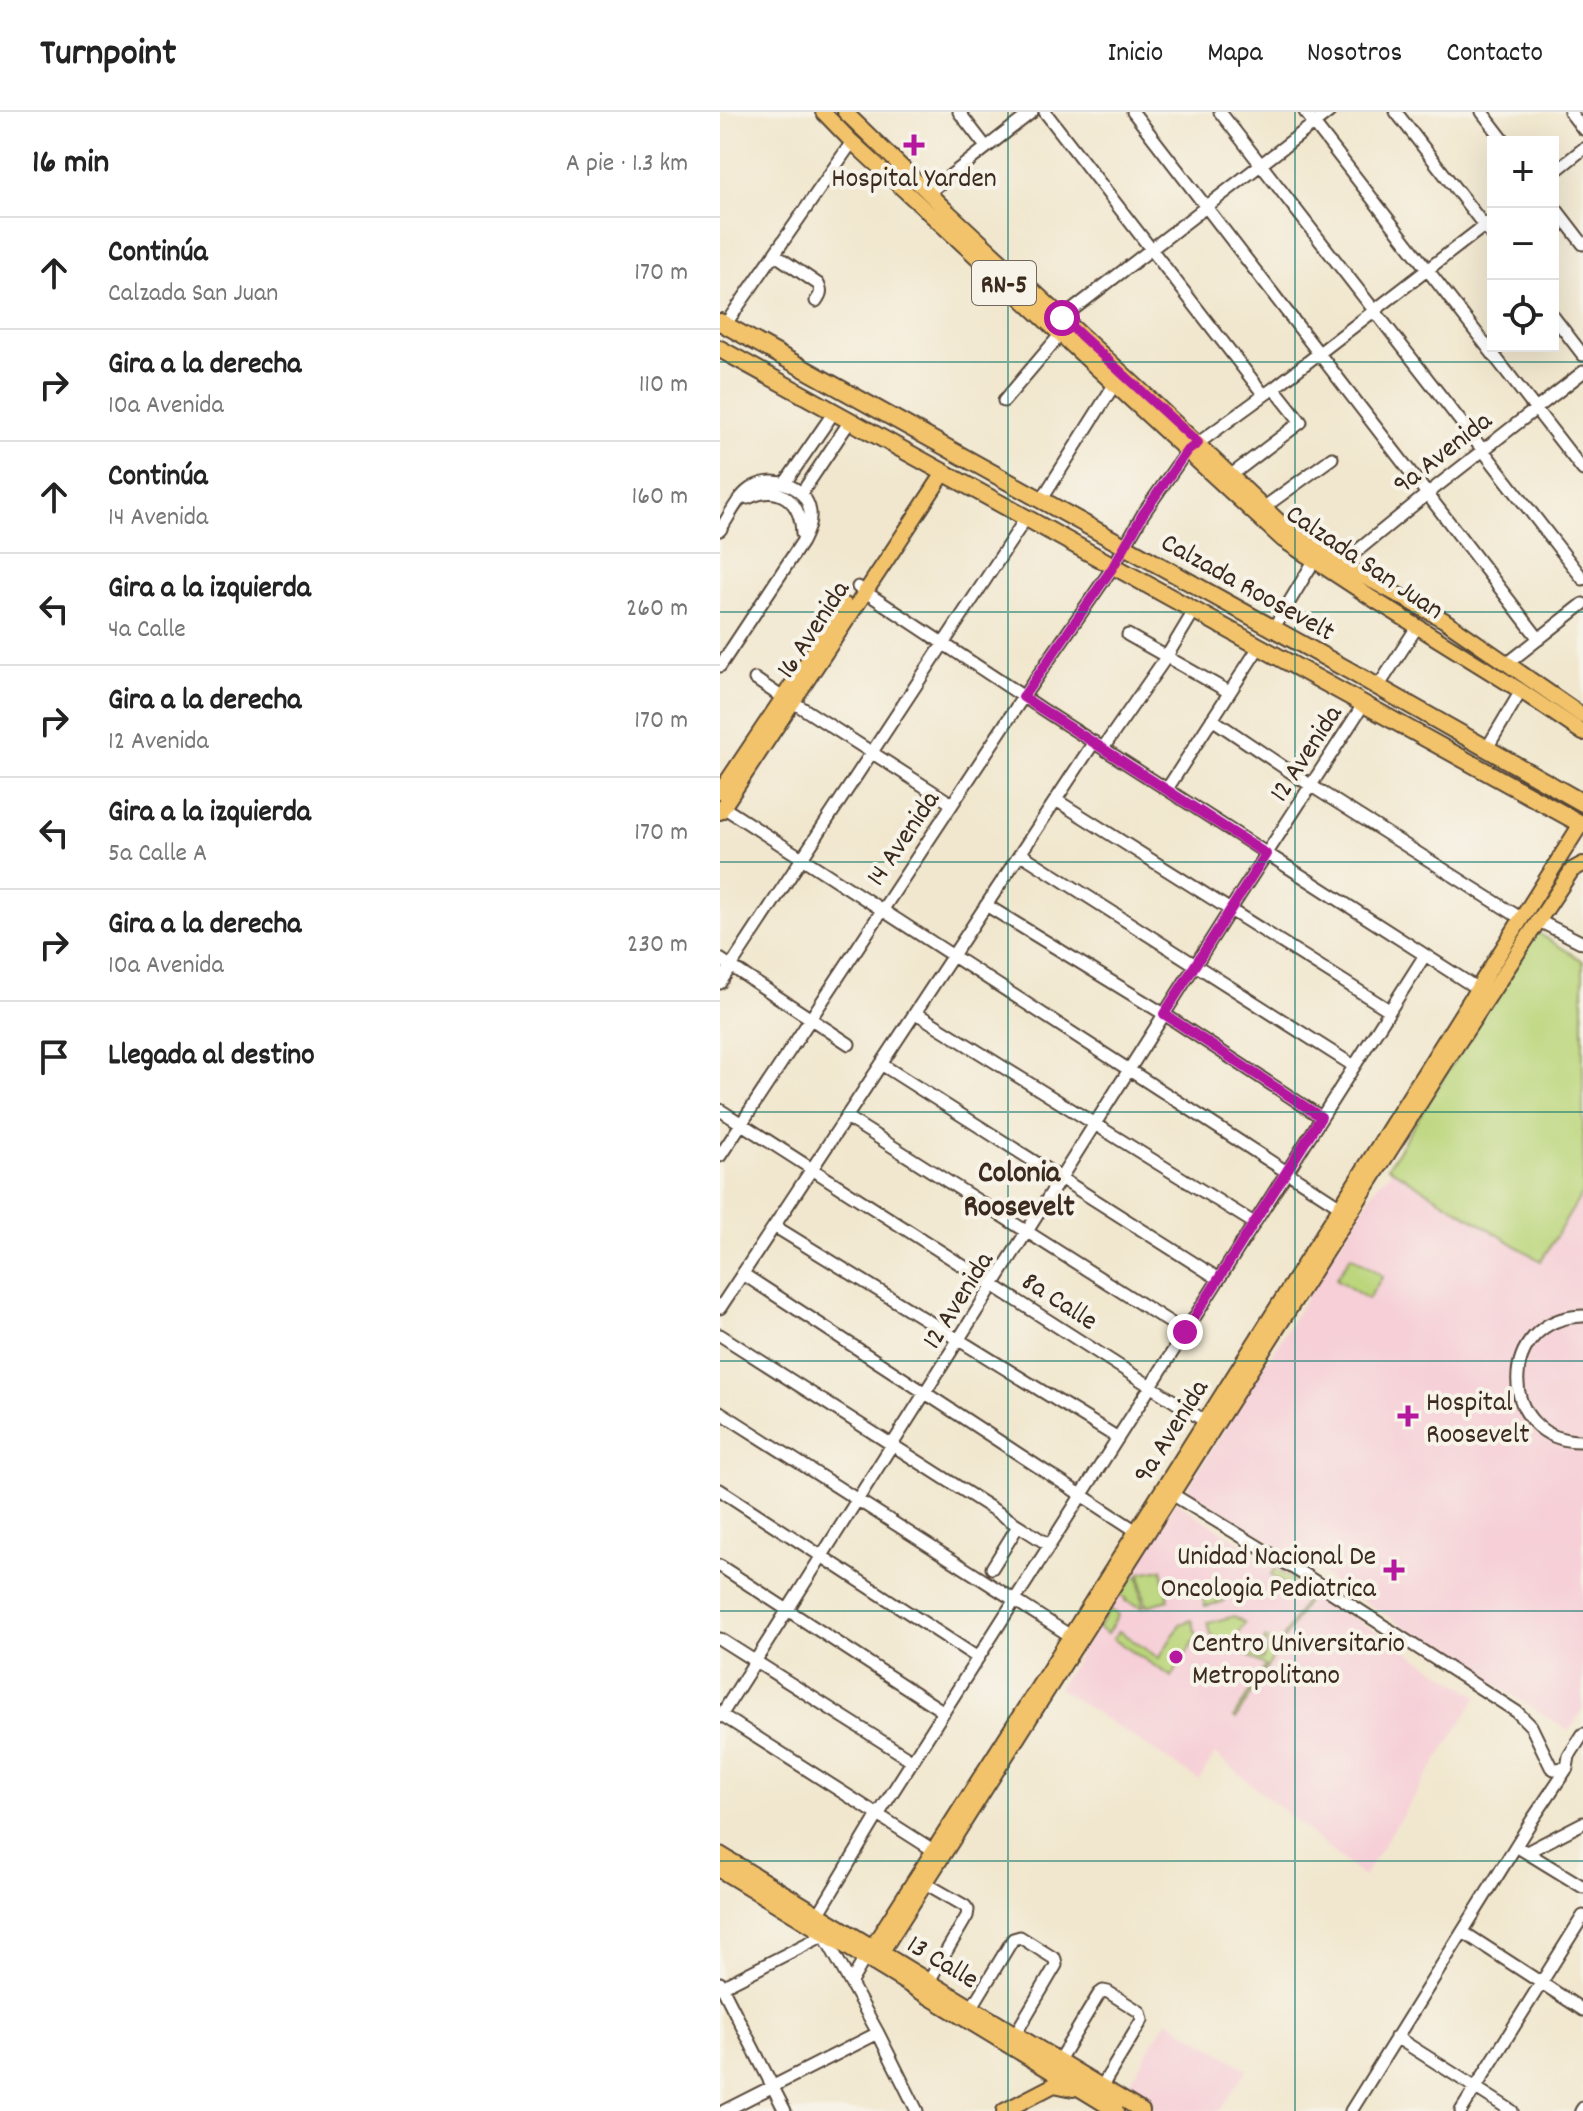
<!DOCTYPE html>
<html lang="es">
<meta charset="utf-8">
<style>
:root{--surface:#fff;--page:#f6f6f6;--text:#222;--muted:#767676;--line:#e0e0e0}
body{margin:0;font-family:Dekko,sans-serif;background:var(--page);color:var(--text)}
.controls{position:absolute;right:24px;top:24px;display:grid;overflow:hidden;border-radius:0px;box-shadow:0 8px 32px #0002}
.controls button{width:72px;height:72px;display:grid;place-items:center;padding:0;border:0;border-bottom:2px solid var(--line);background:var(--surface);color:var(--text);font:40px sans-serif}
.stop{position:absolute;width:24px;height:24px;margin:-18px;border:6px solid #b5179e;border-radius:50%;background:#fff}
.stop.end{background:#b5179e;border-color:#fff;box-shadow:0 2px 8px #0008}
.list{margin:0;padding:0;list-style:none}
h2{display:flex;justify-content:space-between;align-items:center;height:104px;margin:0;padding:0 32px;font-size:34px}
h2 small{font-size:26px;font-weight:400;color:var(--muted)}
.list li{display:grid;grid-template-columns:52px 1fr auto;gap:24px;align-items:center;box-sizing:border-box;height:112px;padding:0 32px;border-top:2px solid var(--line)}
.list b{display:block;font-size:30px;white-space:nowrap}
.list p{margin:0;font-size:26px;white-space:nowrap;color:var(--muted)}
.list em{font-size:26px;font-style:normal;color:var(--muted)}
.icon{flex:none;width:44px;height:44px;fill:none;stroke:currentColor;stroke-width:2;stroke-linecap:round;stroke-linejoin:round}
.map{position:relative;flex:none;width:863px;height:1999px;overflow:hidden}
header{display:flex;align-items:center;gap:48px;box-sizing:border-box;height:112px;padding:0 40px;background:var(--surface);border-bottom:2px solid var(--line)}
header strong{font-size:38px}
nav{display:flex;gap:44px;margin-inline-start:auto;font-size:28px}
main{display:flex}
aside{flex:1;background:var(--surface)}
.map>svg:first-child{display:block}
</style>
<header>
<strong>Turnpoint</strong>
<nav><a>Inicio</a><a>Mapa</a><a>Nosotros</a><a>Contacto</a></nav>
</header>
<main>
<aside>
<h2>16 min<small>A pie · 1.3 km</small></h2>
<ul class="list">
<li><svg class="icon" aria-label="ahead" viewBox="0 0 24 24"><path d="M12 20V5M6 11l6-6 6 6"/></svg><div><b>Continúa</b><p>Calzada San Juan</p></div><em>170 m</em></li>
<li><svg class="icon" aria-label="right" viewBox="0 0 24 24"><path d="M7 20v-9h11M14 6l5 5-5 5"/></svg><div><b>Gira a la derecha</b><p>10a Avenida</p></div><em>110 m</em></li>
<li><svg class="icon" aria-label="ahead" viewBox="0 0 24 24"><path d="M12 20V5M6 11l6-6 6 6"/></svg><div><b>Continúa</b><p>14 Avenida</p></div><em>160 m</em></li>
<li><svg class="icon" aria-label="left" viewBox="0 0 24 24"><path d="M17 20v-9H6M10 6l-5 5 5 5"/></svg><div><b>Gira a la izquierda</b><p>4a Calle</p></div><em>260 m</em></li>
<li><svg class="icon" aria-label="right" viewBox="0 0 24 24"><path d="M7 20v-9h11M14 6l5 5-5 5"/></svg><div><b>Gira a la derecha</b><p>12 Avenida</p></div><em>170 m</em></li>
<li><svg class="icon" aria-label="left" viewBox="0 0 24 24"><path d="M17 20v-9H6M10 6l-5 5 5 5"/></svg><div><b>Gira a la izquierda</b><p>5a Calle A</p></div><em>170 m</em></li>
<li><svg class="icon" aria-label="right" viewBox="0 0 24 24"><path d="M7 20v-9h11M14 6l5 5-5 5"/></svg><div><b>Gira a la derecha</b><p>10a Avenida</p></div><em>230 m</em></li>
<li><svg class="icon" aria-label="arrive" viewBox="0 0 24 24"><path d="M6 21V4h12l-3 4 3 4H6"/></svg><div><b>Llegada al destino</b></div></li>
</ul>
</aside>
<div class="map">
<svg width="863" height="1999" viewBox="0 0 863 1999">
<rect width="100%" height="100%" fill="#f7f3e8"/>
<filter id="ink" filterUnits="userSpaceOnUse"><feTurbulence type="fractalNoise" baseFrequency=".0125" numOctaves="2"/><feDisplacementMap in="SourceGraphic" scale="16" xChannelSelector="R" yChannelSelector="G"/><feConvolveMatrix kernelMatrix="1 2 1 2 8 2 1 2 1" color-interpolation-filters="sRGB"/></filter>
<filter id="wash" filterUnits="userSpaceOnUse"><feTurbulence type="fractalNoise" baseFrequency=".006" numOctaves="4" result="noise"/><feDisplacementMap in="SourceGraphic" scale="32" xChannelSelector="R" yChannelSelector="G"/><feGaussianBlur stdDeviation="1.8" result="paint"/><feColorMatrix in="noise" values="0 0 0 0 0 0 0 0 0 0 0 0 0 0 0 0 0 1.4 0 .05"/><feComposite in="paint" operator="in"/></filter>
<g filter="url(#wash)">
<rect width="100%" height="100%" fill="#f1e7ce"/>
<!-- built -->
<path fill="#f6cfd7" d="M668 1055 820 1148 863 1080V1597L849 1619 467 1377 656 1074 670 1061Z
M455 1389 596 1479 595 1481 758 1584 643 1765 495 1642 479 1668 338 1576Z
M447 1908 527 1957 499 1999H431L403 1981Z"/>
<!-- green -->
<path fill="#bbd67b" stroke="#7b804c" stroke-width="2" d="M815 819 863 849V1080L821 1149 668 1055Z
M631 1144 663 1164 648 1187 616 1167Z
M442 1457 449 1488 426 1494 420 1461Z
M555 1457 592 1481 516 1607 514 1605 545 1554 521 1540 523 1537 542 1548 549 1533 544 1530 545 1526 559 1533 587 1485 551 1463Z
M419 1464V1465L423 1496 405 1489 406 1486 399 1484 405 1472 408 1473 412 1466Z
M507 1478 508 1482 503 1490 485 1494 482 1484Z
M390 1497 398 1503 387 1522 378 1516Z
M514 1504 525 1511 510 1536 491 1523 488 1511Z
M472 1508 477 1524 452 1565 393 1527 399 1519 439 1546 460 1512Z"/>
</g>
<g filter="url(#ink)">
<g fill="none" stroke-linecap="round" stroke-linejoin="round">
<!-- minor casing -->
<g stroke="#564638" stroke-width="15">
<path id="minor" d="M239 0 266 35
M325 0 544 283
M413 0 819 527
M500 0 863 467
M585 0 863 358
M676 0 773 125
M762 0 785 30
M850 0 863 17
M833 61 863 37
M208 81 312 0
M833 93 863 132
M54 142 98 172C102 179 101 182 96 189
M833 204 863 243
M342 206 609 0
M5 213 132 30
M284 289 340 223
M510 364 581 310 554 276
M65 371 114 300
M81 382 130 309
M28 386C59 371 81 388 82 422
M322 387 394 273
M543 396 612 346
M0 418C9 405 17 386 30 377 51 362 86 372 90 400 91 411 87 420 82 430L0 554
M619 458 621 452 707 382 863 260
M138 475 328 601 761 879
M553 517 594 449
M408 523 509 580
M788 551 863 492
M35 567 63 586
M658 575 697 515
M73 590 232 692
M492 607 590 673 802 807
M383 636 447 544 474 499
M767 636 801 579
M447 677 539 535
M336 688 669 898
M3 695 627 1099
M301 742 634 954
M266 793 444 902 601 1005
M817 808 863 831
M0 847 129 932
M0 871 306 406
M196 901 534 1111
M161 952 499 1167
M0 998 491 1313
M126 1005 465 1220
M0 1044 303 585 393 455 423 402 466 340 554 276 773 107
M54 1114 398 1326
M23 1162 421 1422
M0 1196 374 630
M863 1204C775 1206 777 1331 863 1329
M0 1223 329 1433
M0 1300 357 1528
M0 1378 258 1546
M447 1379 588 1465 797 1600 811 1614 831 1655 834 1657 847 1656
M0 1454 224 1600
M272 1456 298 1414
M0 1527 193 1649
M0 1602 213 1738
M0 1605 510 798 643 593
M796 1734 863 1775
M807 1740 863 1711
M205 1771 245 1794 248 1798 247 1804 209 1869
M98 1803 158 1703 705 843
M743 1820 863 1898
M131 1870 145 1846
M0 1871 65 1999
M0 1876 104 1823 158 1921 197 1999
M252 1895 293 1827 300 1825 335 1847 336 1853 296 1921
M676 1925 792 1999
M339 1948 379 1882 383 1879 388 1880 420 1900 422 1908 382 1974
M4 1999 158 1921
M631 1999 812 1708 847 1656 849 1644 863 1622
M741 1999 863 1804
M861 1999 863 1996"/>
</g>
<!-- major casing -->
<g stroke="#564638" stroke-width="18">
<path id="major" d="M103 0 132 30 563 428 653 487 801 579 863 621
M125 0 225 97 424 281 569 419 621 452 724 508 863 604
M0 680 125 493
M0 700 224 361
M0 1742 422 1999
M0 1758 396 1999
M145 1846 329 1558 861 712
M154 1852 731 942 852 758 863 752
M284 1999 334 1973 353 1977"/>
</g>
<!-- highway casing -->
<g stroke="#564638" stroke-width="20">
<path id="highway" d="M0 210 630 559 863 691
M0 237 863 713"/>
</g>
<!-- minor -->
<use href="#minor" stroke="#fff" stroke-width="11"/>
<!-- major -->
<use href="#major" stroke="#f2c36a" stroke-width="14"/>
<!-- highway -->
<use href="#highway" stroke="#f2c36a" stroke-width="16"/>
</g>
</g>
<g fill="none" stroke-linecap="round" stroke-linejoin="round" filter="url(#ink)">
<!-- route -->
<path stroke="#b5179e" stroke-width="10" d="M342 206 478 331 466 340 423 402 393 455 303 585 546 742 444 902 601 1005 465 1220"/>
</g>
<!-- grid -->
<path fill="none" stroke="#0f766e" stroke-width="2" stroke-opacity="0.55" d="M288 0V1999M575 0V1999M0 250H863M0 500H863M0 750H863M0 1000H863M0 1249H863M0 1499H863M0 1749H863"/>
<!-- markers -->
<g fill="#b5179e" stroke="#f7f3e8" stroke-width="3">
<path d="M190 21h8v8h8v8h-8v8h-8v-8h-8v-8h8z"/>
<path d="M684 1292h8v8h8v8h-8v8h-8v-8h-8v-8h8z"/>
<path d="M670 1446h8v8h8v8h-8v8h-8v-8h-8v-8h8z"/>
<circle cx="456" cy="1545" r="8"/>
</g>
<g text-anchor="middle" stroke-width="8" stroke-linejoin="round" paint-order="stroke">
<!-- shield labels -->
<rect fill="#f7f3e8" stroke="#73665b" stroke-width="2" x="252" y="149" width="64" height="44" rx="6"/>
<g font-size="26" font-weight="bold" fill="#3b2a1e">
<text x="284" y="180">RN-5</text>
</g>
<!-- poi labels -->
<g font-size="28" fill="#3b2a1e" stroke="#f7f3e8" text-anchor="start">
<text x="194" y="74" text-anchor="middle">Hospital Yarden</text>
<text x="706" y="1298">Hospital<tspan x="706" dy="32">Roosevelt</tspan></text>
<text x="656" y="1452" text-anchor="end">Unidad Nacional De<tspan x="656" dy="32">Oncologia Pediatrica</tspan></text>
<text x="472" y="1539">Centro Universitario<tspan x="472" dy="32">Metropolitano</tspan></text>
</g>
<!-- street labels -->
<g font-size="28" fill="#3b2a1e" stroke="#f7f3e8">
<text transform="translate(721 339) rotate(-38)" y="10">9a Avenida</text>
<text transform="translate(646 448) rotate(34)" y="10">Calzada San Juan</text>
<text transform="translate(529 473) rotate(29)" y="10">Calzada Roosevelt</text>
<text transform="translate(91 516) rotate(-57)" y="10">16 Avenida</text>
<text transform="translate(584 640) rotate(-57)" y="10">12 Avenida</text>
<text transform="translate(181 725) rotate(-56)" y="10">14 Avenida</text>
<text transform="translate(236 1187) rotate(-58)" y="10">12 Avenida</text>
<text transform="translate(341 1187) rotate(33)" y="10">8a Calle</text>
<text transform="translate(449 1318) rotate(-58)" y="10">9a Avenida</text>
<text transform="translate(224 1848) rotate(31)" y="10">13 Calle</text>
</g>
<!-- neighbourhood labels -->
<g font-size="30" font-weight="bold" fill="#3b2a1e" stroke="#f7f3e8">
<text x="299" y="1069">Colonia<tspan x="299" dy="34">Roosevelt</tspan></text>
</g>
</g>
</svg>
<div class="controls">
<button>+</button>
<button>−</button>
<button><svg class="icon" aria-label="locate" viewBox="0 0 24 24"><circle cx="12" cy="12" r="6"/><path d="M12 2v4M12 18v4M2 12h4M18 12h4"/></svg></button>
</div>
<div class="stop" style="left:342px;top:206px"></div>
<div class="stop end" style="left:465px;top:1220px"></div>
</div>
</main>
